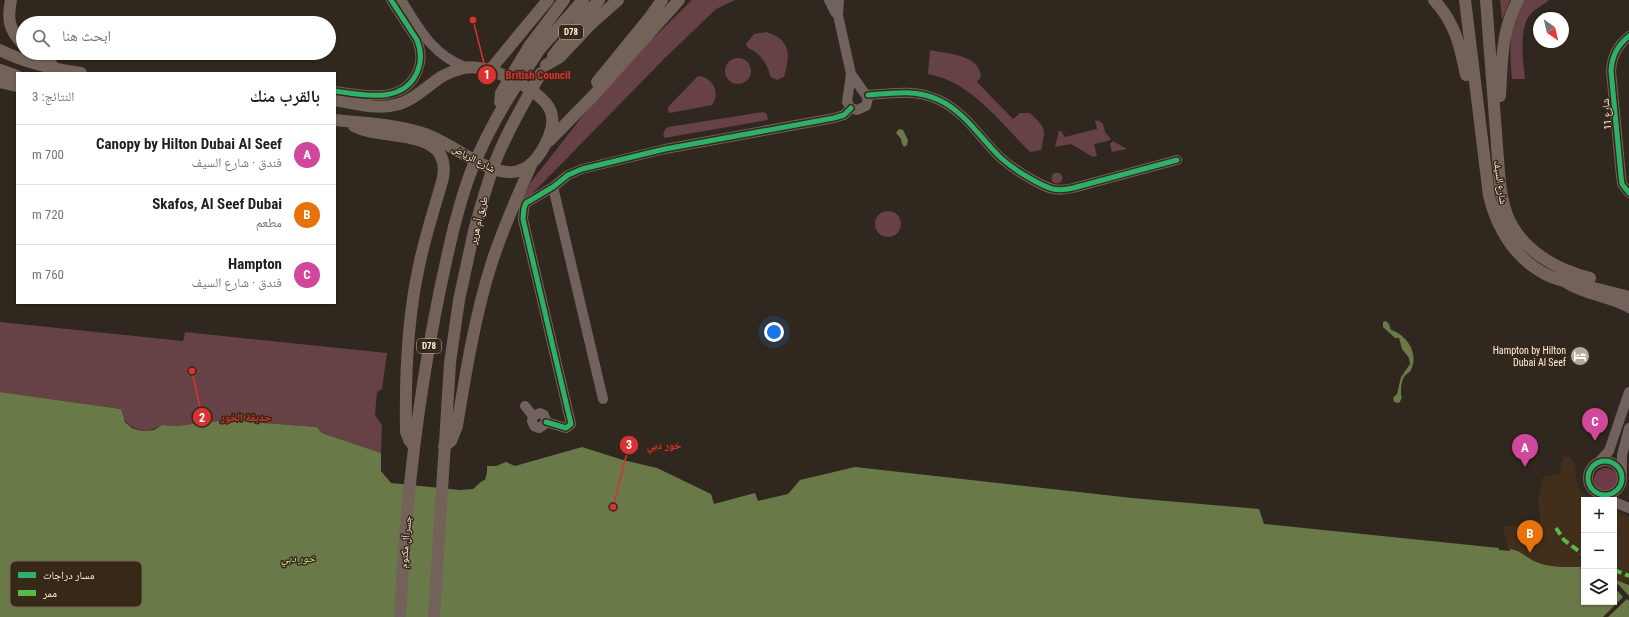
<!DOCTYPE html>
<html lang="ar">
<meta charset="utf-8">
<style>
:root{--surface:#fff;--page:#f2f2f2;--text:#202124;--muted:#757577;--line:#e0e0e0;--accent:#b45309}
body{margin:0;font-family:"Roboto Condensed","Noto Naskh Arabic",sans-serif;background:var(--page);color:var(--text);direction:rtl}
.controls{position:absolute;right:12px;bottom:12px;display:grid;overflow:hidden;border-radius:0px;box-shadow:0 1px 3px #0004}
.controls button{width:36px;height:36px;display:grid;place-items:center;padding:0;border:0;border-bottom:1px solid var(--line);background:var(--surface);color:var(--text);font:20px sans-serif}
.compass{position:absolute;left:1533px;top:12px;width:36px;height:36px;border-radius:50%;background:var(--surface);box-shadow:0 1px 3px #0004;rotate:146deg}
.you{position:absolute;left:774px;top:332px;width:14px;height:14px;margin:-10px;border:3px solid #fff;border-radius:50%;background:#1a73e8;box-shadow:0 0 0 6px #1a73e833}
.badge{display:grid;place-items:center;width:26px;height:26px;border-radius:50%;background:var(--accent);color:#fff;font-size:13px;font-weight:700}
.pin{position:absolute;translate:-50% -33px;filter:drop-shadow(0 1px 2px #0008)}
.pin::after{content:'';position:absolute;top:21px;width:14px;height:12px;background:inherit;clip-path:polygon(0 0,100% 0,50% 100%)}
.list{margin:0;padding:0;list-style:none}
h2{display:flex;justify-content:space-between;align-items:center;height:52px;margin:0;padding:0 16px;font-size:17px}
h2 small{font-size:13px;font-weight:400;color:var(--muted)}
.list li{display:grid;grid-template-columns:26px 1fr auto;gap:12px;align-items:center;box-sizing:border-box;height:60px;padding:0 16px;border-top:1px solid var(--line)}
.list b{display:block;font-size:15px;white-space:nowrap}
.list p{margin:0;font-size:13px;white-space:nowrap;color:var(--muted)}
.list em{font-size:13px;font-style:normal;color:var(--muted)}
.icon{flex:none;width:22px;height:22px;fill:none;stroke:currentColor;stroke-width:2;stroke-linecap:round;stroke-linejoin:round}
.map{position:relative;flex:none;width:1629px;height:617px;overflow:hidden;direction:ltr}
.search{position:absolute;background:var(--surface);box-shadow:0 1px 3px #0004;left:16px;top:16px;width:320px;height:44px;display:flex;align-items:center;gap:10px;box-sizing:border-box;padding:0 14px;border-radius:22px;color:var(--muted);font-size:15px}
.panel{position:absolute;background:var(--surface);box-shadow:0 1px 3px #0004;left:16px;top:72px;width:320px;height:232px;border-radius:0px;direction:rtl}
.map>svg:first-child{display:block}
</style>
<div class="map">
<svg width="1629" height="617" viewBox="0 0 1629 617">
<rect width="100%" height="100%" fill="#30271e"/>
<!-- built -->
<path fill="#412f1b" d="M1564 457H1570L1575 464 1577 483 1580 492 1596 500H1584V571L1518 594 1503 526H1524L1541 524 1538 500 1543 477 1561 473 1560 464Z
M1614 509 1629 517V583L1614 579Z"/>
<!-- green -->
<path fill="#664146" d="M692 0H735L716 9 666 57 523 203 521 201 531 182 588 109 638 53Z
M1500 0H1510L1502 20Z
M1524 0H1549C1543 5 1533 10 1529 16 1519 31 1523 62 1525 79H1512C1510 59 1509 39 1514 20 1516 13 1521 6 1524 0Z
M767 32C792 41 790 55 784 77L777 80 771 77C766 63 762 54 748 48L746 44 754 34Z
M930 50C947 54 980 54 981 77L977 82 1013 119 1020 113H1030C1046 129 1046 127 1041 150L1030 152C1001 123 970 81 928 74Z
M725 71a13 13 0 1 1 26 0a13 13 0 1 1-26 0Z
M698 76C713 77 721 93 712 105L670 113 668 111V107Z
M763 112 767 114 768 120 664 138C663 133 663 131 668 127Z
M1095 120 1099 121 1103 124 1105 132 1111 139 1108 141 1094 144 1097 156 1093 157 1071 144 1055 147 1059 131H1061L1065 137 1097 129Z
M1113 141 1127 149 1112 152 1110 144Z
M1051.5 178a5.5 5.5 0 1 1 11 0a5.5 5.5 0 1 1-11 0Z
M875 224a13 13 0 1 1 26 0a13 13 0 1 1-26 0Z
M0 322 183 341 185 332 387 353 382 389 377 392 375 415 382 425 381 453 322 433 317 427 226 420 176 426 162 425 154 429 141 431 129 425 123 418 121 409 0 392Z"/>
<!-- forest -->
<path fill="#6d3b43" d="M1594 480a12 12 0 1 1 24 0a12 12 0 1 1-24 0Z"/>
<!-- water -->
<path fill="#697948" d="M899 129 903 130 908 140 907 145 904 147 902 144 901 139 896 133Z
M1386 321 1389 324 1391 330C1407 335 1419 353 1411 370 1409 373 1406 374 1404 377 1401 382 1400 393 1402 398L1399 403 1394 402 1393 398 1397 394 1401 377 1410 364 1409 358 1402 349 1399 338H1395L1383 327V322Z
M0 392 121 409 125 422 132 428 141 431 154 430 162 425 176 426 226 420 317 427 322 433 381 453V471L391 483 460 490 473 489 482 481 485 480 487 473V466H496L506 462 515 466 582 447 623 460 657 468 711 494 714 504 755 493 758 501 788 494 800 480 855 467 1132 498 1259 509 1264 524 1499 548V550L1510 551V549C1520 550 1527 558 1536 562 1550 568 1568 567 1583 567H1584V602H1614V579L1629 585V617H0Z"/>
<!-- pier -->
<path fill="#30271e" d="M1618 584 1629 596V601L1627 599 1608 617H1603L1623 597 1615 588Z"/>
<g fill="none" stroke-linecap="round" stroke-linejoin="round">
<!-- minor -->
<path stroke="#71625d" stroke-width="10" d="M401 0C419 28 432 55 465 67
M829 0 835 12 838 15
M839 0 838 15 851 74
M1629 36C1617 46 1612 56 1611 71L1621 176 1622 184 1629 193
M851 74 868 98 866 106 857 110 851 108 847 102Z
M335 91C363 95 405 105 418 70 422 60 421 50 417 40L391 0
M868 95C892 93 916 89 939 100 965 112 981 139 1001 158 1011 167 1022 174 1033 180 1049 189 1056 192 1073 188L1177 160
M553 187 603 399
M1567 284C1587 296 1609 297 1629 308
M525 406 533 416 532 421 534 426 539 428 545 424 546 420 544 415 540 413 533 416
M546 422 566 428 571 424 523 219 524 208 526 203 553 187 568 175 582 169 665 149 834 118 844 115 851 108
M1588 478a17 17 0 1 1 34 0a17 17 0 1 1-34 0Z
M1598 463 1609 451 1629 392
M1622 473V455L1629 428
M1614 502 1629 508"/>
<!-- major -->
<path stroke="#72625a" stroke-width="12" d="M11 0C7 18 9 31 23 44
M1434 0C1455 23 1460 45 1466 75
M1465 0 1489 196C1497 230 1517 261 1549 276 1560 281 1571 282 1582 285 1598 289 1613 293 1629 297
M1486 0 1499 172C1500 187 1502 201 1507 215 1521 250 1555 269 1590 278
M530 45 564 0
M0 50C25 63 54 69 81 73
M539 50 583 0
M34 53 51 63
M553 56 582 19 599 0
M546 65 560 57 591 24 618 0
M0 70 17 76
M490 70 548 0
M0 82 17 86
M597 82 650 17 662 0
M1500 96C1502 63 1501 30 1518 0
M335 100C354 103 376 110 395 105 413 101 426 87 441 77 448 73 456 70 464 68 487 63 529 85 545 102 554 112 554 124 549 136 519 210 470 150 425 134 397 124 364 123 335 120
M354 126C383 142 452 126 443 178 435 207 425 236 419 266 407 320 405 376 406 432L409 440 413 445
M549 141 593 96 679 0
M444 446 451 441 457 426C466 371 475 315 492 262 503 228 517 197 531 165
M400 617C406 485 423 355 454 227
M434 617 450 363 459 300 474 231"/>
<!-- major-bridge -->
<path stroke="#72625a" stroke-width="12" d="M503 106 500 102 501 93 530 45
M454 227C461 201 468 175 480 151 496 115 518 83 539 50
M474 231C481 205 488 179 498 155 510 126 526 99 541 73"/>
<!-- quiet -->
<path stroke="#58b947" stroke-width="4" stroke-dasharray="8 4" stroke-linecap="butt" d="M1556 528 1564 540 1584 555
M1614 570 1629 576"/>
<!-- cycleway casing -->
<g stroke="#372817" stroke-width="8">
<path id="cycleway" d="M1629 36C1617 46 1612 56 1611 71L1621 176 1622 184 1629 193
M335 91C363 95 405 105 418 70 422 60 421 50 417 40L391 0
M868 95C892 93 916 89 939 100 965 112 981 139 1001 158 1011 167 1022 174 1033 180 1049 189 1056 192 1073 188L1177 160
M546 422 566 428 571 424 523 219 524 208 526 203 553 187 568 175 582 169 665 149 834 118 844 115 851 108
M1588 478a17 17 0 1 1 34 0a17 17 0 1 1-34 0Z"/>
</g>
<!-- cycleway -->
<use href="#cycleway" stroke="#2db169" stroke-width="5"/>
</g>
<!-- icons -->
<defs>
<g id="hotel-disc" transform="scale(1)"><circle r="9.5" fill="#b5aaa1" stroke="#372817"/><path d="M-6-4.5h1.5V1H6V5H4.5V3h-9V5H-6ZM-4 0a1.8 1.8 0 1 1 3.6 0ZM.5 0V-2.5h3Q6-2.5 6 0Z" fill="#fff"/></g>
</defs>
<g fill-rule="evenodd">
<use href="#hotel-disc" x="1580" y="356"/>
</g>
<g text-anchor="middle" stroke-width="3" stroke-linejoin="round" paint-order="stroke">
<!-- shield labels -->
<g fill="#372817" stroke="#c1b5a9" stroke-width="1">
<rect x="559" y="25" width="24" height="14" rx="3"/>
<rect x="417" y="339" width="24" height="14" rx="3"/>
</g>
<g font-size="9" font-weight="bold" fill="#fcf1e7">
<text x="571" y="35">D78</text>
<text x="429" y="349">D78</text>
</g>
<!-- street labels -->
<g font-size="10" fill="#fcf1e7" stroke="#372817">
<text transform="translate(1606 114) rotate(-95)" y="4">شارع 11</text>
<text transform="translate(474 158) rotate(28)" y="4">شارع الرياض</text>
<text transform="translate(1501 182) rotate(82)" y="4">شارع السيف</text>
<text transform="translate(478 220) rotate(-76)" y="4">طريق أم هرير</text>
<text transform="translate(405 542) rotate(-85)" y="4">جسر آل مكتوم</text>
</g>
<!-- poi labels -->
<g font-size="10" fill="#fcf1e7" stroke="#372817" text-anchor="end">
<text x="1566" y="354">Hampton by Hilton<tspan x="1566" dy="12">Dubai Al Seef</tspan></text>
</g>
<!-- water labels -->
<g font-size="11" font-style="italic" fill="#c7e392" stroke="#372817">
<text x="298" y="562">خور دبي</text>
</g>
</g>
<!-- legend -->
<rect x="10" y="561" width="132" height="46" rx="6" fill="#372817" stroke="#726455" stroke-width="1"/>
<rect x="18" y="572" width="18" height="6" fill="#2db169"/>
<rect x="18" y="590" width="18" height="6" fill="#58b947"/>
<g font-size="11" fill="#fcf1e7">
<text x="43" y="579">مسار دراجات</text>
<text x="43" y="597">ممر</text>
</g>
<!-- callouts -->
<path fill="none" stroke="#d83232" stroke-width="1.5" d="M473 20L487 75M192 371L202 417M613 507L629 445"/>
<g fill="#d83232" stroke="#372817" stroke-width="1.5">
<circle cx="473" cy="20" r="4"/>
<circle cx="192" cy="371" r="4"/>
<circle cx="613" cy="507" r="4"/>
<circle cx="487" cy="75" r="10"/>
<circle cx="202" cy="417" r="10"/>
<circle cx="629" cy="445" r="10"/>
</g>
<g font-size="12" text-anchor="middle" font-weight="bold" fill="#fff">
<text x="487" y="79">1</text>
<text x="202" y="422">2</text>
<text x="629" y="449">3</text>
</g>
<g font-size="11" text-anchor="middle" font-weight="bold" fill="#d83232" stroke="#372817" stroke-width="3" stroke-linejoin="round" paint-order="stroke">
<text x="538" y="79">British Council</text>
<text x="246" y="421">حديقة الخور</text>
<text x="664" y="449">خور دبي</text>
</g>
</svg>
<div class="controls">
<button>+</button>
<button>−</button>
<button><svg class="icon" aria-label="layers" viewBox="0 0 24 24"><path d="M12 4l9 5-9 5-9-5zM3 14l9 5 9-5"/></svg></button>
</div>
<svg class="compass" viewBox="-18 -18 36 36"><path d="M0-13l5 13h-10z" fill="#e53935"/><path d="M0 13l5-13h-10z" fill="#757577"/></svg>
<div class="you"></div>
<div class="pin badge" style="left:1525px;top:467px;background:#d1479c">A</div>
<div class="pin badge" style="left:1530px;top:553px;background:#e8710a">B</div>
<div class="pin badge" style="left:1595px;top:441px;background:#d1479c">C</div>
<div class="search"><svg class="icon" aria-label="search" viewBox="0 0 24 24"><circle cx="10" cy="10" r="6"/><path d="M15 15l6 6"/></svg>ابحث هنا</div>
<section class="panel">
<h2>بالقرب منك<small>النتائج: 3</small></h2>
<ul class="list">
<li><span class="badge" style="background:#d1479c">A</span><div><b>Canopy by Hilton Dubai Al Seef</b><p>فندق · شارع السيف</p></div><em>700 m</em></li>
<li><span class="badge" style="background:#e8710a">B</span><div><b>Skafos, Al Seef Dubai</b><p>مطعم</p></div><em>720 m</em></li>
<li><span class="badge" style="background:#d1479c">C</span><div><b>Hampton</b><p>فندق · شارع السيف</p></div><em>760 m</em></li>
</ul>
</section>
</div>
